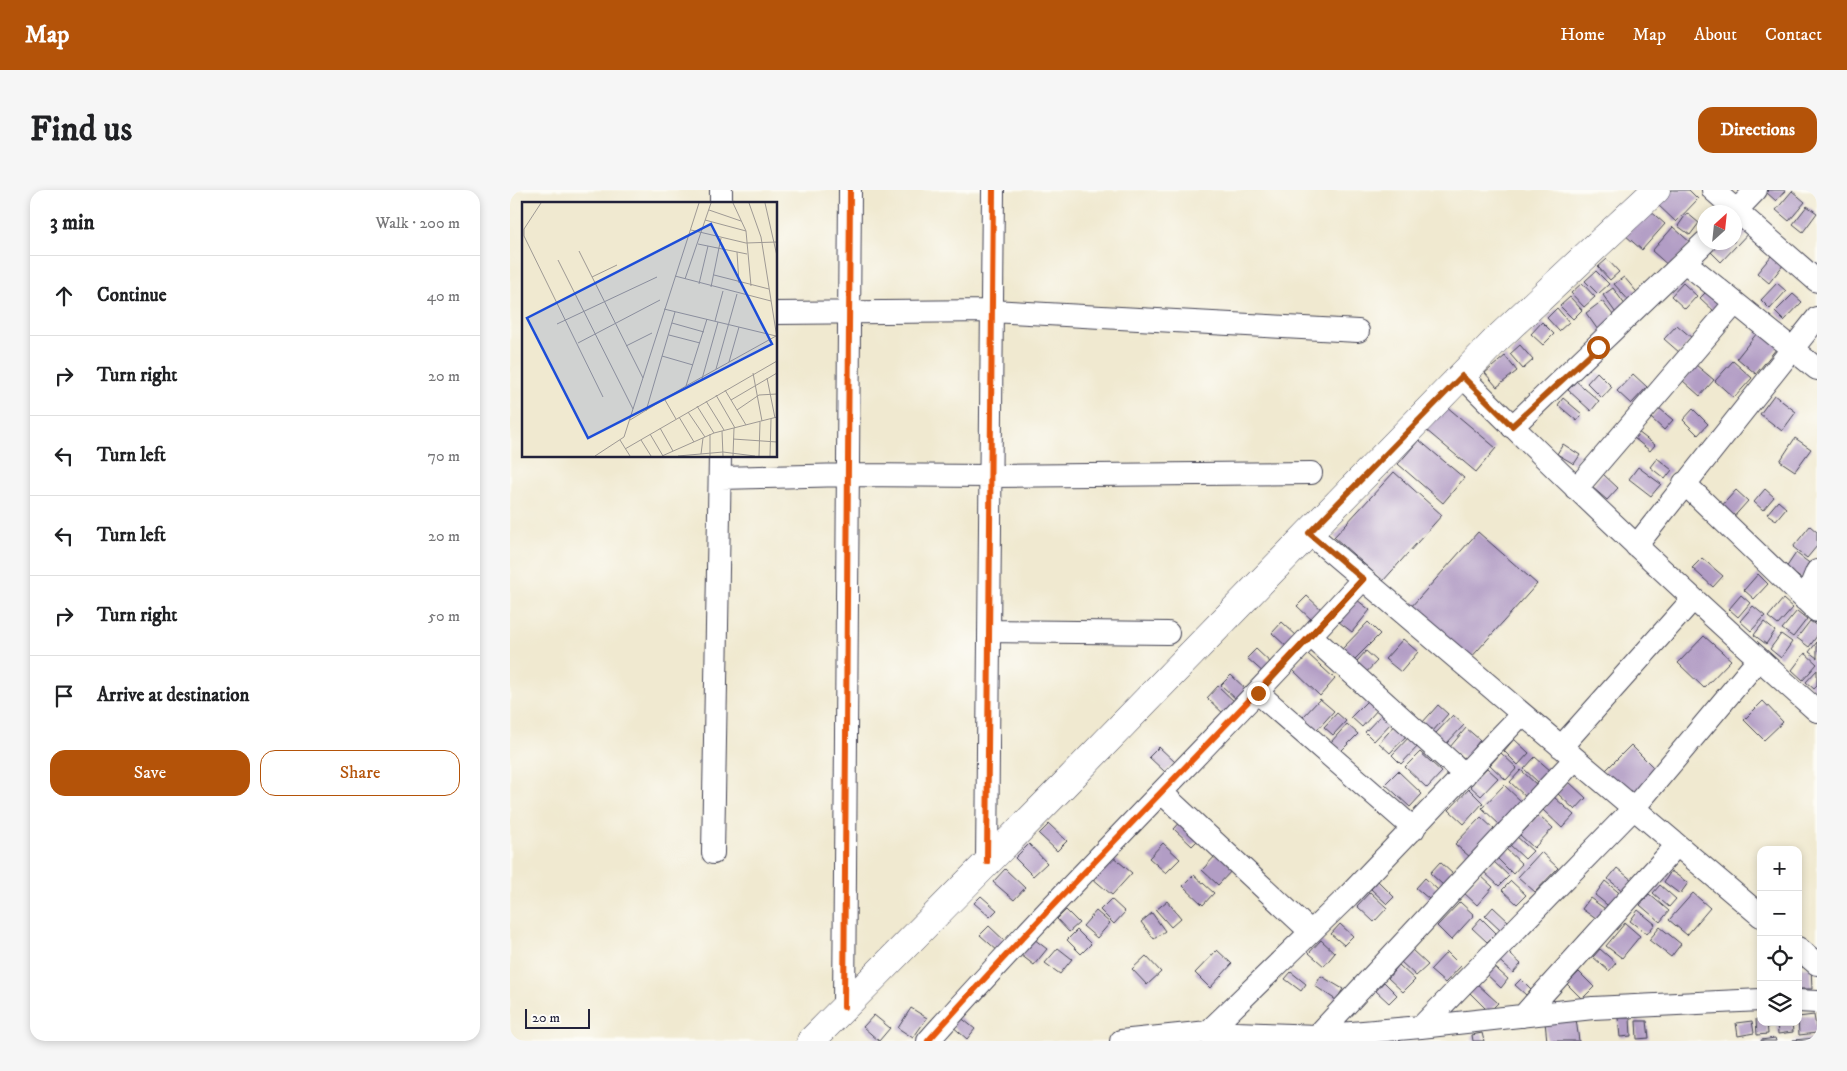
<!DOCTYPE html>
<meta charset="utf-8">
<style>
:root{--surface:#fff;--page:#f6f6f6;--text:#202124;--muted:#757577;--line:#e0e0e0;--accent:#b45309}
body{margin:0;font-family:"IM FELL DW Pica",serif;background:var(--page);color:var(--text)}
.controls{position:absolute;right:15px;bottom:15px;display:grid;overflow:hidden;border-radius:10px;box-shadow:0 2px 8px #0003}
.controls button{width:45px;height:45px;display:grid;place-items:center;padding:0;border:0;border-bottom:1px solid var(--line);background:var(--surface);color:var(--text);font:25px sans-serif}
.compass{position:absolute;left:1187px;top:15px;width:45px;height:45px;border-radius:50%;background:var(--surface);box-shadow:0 2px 8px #0003;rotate:27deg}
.scale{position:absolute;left:15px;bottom:12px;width:65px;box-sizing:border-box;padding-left:5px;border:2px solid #22223b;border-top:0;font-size:14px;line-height:18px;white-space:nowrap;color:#22223b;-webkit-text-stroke:4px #fdfcf7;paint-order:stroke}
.stop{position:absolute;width:15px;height:15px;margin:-11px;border:4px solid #b45309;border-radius:50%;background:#fff}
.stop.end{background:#b45309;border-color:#fff;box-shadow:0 1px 5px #0008}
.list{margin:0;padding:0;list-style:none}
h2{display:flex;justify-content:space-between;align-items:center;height:65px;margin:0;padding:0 20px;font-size:21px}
h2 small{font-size:16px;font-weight:400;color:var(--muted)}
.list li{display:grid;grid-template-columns:32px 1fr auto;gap:15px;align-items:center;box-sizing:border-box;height:80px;padding:0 20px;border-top:1px solid var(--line)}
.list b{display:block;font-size:19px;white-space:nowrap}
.list em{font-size:16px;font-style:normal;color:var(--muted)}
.actions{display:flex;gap:10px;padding:15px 20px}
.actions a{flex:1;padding:11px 0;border:1px solid var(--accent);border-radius:15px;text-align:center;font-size:18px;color:var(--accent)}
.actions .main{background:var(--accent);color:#fff}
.icon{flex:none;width:28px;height:28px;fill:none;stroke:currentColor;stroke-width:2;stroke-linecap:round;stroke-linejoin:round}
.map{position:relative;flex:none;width:1307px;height:851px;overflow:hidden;border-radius:15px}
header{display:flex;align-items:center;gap:30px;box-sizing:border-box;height:70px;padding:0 25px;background:var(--accent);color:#fff}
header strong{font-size:24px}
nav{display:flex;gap:28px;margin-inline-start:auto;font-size:18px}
.intro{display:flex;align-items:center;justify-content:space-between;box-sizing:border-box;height:120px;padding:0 30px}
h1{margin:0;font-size:35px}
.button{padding:12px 22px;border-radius:15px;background:var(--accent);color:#fff;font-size:18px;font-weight:700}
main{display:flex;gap:30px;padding:0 30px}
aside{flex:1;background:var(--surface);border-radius:15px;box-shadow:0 2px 8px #0003}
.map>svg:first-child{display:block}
</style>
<header>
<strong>Map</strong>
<nav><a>Home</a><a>Map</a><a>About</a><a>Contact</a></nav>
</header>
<div class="intro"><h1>Find us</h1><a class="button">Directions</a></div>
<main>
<aside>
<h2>3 min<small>Walk · 200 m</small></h2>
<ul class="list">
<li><svg class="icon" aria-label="ahead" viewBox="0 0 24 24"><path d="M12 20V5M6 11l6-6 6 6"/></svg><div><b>Continue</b></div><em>40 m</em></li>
<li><svg class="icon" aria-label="right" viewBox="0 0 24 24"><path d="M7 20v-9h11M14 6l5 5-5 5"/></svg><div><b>Turn right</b></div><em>20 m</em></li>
<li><svg class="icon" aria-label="left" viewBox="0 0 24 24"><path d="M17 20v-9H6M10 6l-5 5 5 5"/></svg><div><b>Turn left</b></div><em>70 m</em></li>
<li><svg class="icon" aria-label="left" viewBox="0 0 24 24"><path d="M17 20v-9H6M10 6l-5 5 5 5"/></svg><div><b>Turn left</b></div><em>20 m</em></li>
<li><svg class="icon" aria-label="right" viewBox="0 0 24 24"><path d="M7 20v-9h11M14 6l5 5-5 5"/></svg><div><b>Turn right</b></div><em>50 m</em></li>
<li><svg class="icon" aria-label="arrive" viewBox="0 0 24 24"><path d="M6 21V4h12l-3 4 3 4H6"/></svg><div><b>Arrive at destination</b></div></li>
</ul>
<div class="actions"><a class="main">Save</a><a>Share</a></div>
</aside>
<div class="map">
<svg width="1307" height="851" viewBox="0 0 1307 851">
<rect width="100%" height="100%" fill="#fdfcf7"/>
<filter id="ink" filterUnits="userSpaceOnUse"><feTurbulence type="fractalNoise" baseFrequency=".02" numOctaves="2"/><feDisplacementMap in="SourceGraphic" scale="10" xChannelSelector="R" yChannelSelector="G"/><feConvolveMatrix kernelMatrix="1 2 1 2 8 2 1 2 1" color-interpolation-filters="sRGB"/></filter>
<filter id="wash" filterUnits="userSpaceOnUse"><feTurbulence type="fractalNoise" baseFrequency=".0096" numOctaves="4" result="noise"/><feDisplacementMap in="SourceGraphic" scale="20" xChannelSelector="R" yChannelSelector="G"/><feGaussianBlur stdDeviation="1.12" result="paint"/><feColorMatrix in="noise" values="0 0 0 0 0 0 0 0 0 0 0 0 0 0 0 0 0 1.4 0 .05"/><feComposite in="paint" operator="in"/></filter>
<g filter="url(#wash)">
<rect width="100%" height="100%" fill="#f0e9d0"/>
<g id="blocks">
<!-- building -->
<path fill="#b29dc5" d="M1161 0H1179L1188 9 1166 32 1147 14Z
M1257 0H1276L1266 11 1256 2Z
M1282 1 1295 12 1279 31 1266 20Z
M1297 16 1307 23 1293 42 1283 34Z
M1138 19 1155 34 1132 60 1115 45Z
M1177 23 1189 33 1180 45 1168 36Z
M1231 29 1242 39 1211 72 1200 61 1208 52H1224V35Z
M1163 37 1181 53 1160 77 1142 61Z
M1262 65 1274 74 1259 93 1247 83Z
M1097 69 1109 82 1100 90 1088 77Z
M1086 81 1099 94 1088 104 1075 91Z
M1114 87 1131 107 1122 114 1104 94Z
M1072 93 1085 107 1074 117 1061 103Z
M1173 93 1187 106 1175 119 1161 106Z
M1267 93 1276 101 1260 119 1251 110Z
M1201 97 1216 111 1205 122 1190 108Z
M1103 98 1118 119 1108 126 1093 105Z
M1283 104 1292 112 1274 131 1265 122Z
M1060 107 1072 120 1063 129 1050 116Z
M1092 111 1107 130 1090 143 1076 123Z
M1047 118 1059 132 1049 141 1037 128Z
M1032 132 1044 144 1033 155 1021 144Z
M1167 135 1182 148 1170 163 1154 149Z
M1251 138 1271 153 1246 184 1227 168Z
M1010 155 1023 170 1013 179 1000 164Z
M995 166 1007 181 987 197 975 183Z
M1223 171 1242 188 1224 208 1205 191Z
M1186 175 1204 190 1190 206 1173 191Z
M1087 182 1102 197 1092 208 1077 193Z
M1123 184 1137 197 1121 214 1107 201Z
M1066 191 1089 211 1081 221 1058 200Z
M1264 205 1286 222 1272 241 1250 224Z
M1053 208 1072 224 1067 231 1048 215Z
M936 216 986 258 966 282 916 240Z
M1149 218 1163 230 1154 240 1141 228Z
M1183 219 1198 234 1188 245 1173 230Z
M1128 242 1145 255 1140 261 1124 248Z
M1285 248 1301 259 1285 281 1270 271Z
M909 250 954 288 933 313 888 274Z
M1053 254 1070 265 1064 274 1047 264Z
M1147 268 1162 280 1155 289 1140 277Z
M1128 277 1151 294 1141 306 1119 289Z
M884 282 932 325 873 391 824 347Z
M1093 284 1108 298 1097 310 1082 297Z
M1255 299 1264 307 1253 320 1244 312Z
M1226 300 1238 311 1220 331 1208 320Z
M1268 311 1276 318 1266 330 1257 324Z
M1300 336 1307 342V356L1297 368 1283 357Z
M968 342 1027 394 959 470 900 418Z
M1286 363 1302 375 1292 389 1276 378Z
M1192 368 1213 386 1203 397 1182 378Z
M1248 384 1258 394 1244 409 1234 400Z
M1231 405 1240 413 1228 427 1219 419Z
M797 406 813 421 803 431 787 416Z
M1273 409 1283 418 1268 435 1258 427Z
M847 410 860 420 842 442 829 432Z
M1243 416 1255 426 1241 441 1230 431Z
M1287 421 1297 429 1283 447 1272 439Z
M1300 431 1307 436V446L1299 457 1287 448Z
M772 432 789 448 779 459 762 443Z
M858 432 870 444 844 470 832 459Z
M1254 432 1265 441 1256 454 1244 445Z
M1271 444 1282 452 1271 468 1260 459Z
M1194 446 1221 470 1194 498 1168 473Z
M893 449 908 462 891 482 875 469Z
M1307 452V468L1299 462Z
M746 459 763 475 755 484 737 468Z
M856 461 867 471 850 489 840 479Z
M1295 463 1307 474 1293 490 1282 480Z
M798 464 825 489 810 506 783 480Z
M1307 480V496L1304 499 1296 492Z
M721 485 738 501 728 511 711 495Z
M708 496 727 514 716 526 697 508Z
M810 509 824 521 807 540 793 527Z
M858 510 868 519 852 537 841 527Z
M1253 511 1273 532 1254 550 1234 530Z
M928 515 938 524 922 542 912 533Z
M827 523 836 531 823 545 814 537Z
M873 523 882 532 864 551 855 542Z
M943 525 954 535 936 554 925 544Z
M887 533 898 544 880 563 869 553Z
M837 534 848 544 831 561 821 552Z
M956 538 970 550 955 569 940 557Z
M901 545 911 553 891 574 882 565Z
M1004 549 1019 563 1008 575 994 561Z
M1121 555 1148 582 1121 609 1094 582Z
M649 557 665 572 655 582 639 567Z
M910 562 932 582 917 598 895 577Z
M991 563 1007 578 996 590 980 575Z
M1025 567 1041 581 1029 593 1014 579Z
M977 578 988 588 971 606 960 596Z
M1011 580 1028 596 1017 608 1000 592Z
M888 581 912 604 900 617 875 594Z
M1058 591 1076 608 1065 620 1047 603Z
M994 595 1014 614 992 637 972 618Z
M959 599 973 613 954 634 939 620Z
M1044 607 1064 625 1052 638 1033 620Z
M1029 625 1043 638 1024 658 1010 645Z
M675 627 693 645 682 656 664 639Z
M971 627 985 640 960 667 945 654Z
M539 634 557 651 547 661 529 644Z
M1006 646 1023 661 1015 669 999 654Z
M653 653 670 669 656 683 639 668Z
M519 654 537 673 523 686 505 668Z
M995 658 1012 674 1003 684 986 667Z
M1031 662 1048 678 1025 702 1008 687Z
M708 663 724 678 708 695 692 680Z
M601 665 622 683 602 705 582 688Z
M983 671 999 686 989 696 973 681Z
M930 672 944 685 934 696 920 683Z
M1107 678 1123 691 1114 702 1098 689Z
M495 679 515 698 504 710 483 692Z
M1161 681 1178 693 1170 704 1154 692Z
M684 685 704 703 693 715 673 696Z
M970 685 983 697 967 715 953 702Z
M915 688 928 700 919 709 906 698Z
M868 691 884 707 877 714 861 699Z
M1001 691 1016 705 1007 714 992 700Z
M1095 691 1113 706 1102 719 1085 705Z
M1150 695 1166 709 1159 717 1143 703Z
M860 702 877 718 864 732 847 716Z
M1183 703 1200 718 1177 745 1159 730Z
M1139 704 1159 721 1150 732 1130 715Z
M471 706 487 720 480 727 464 713Z
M1080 708 1098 721 1090 732 1072 719Z
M601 709 615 722 604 734 590 720Z
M657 711 671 728 661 737 646 720Z
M950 712 964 725 941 750 927 736Z
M983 717 999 732 991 741 975 726Z
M556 720 569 733 559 742 547 729Z
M1128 720 1145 734 1137 744 1120 731Z
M586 721 600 733 587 748 573 736Z
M642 723 655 741 644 749 631 732Z
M971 728 986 743 977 752 962 738Z
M1115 733 1130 746 1112 768 1096 756Z
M830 734 843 746 834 755 821 744Z
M479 736 497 753 489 762 470 745Z
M1150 737 1171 754 1161 767 1139 750Z
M567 740 581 754 571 764 557 750Z
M524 749 537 759 524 775 511 765Z
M811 750 825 763 814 776 799 763Z
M992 757 1011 774 1003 783 984 766Z
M548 758 562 769 550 784 535 773Z
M901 759 918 775 906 786 890 771Z
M1090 759 1106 773 1099 781 1083 767Z
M707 760 722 774 700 798 685 783Z
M937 762 951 776 935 793 920 780Z
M636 766 651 782 637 795 622 779Z
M980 773 998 789 991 798 973 781Z
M889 775 905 790 893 802 878 788Z
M1288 777H1301L1302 799H1288Z
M781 782 796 794 791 801 775 789Z
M1069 782 1084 797 1072 809 1057 794Z
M811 786 833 799 826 810 805 796Z
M1011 789 1021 799 1016 805 1005 795Z
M874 792 887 805 879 813 866 801Z
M966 793 988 813 979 822 958 801Z
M401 818 417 828 403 848 388 838Z
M364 825 380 838 369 851 353 837Z
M1304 825 1307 843 1289 845 1288 827Z
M449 826 465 839 457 849 441 835Z
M1108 828H1120L1121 846 1110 847Z
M1251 828V832H1257L1258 844 1247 845 1246 829Z
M1066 829 1069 851H1037L1035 832Z
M1126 831H1137L1139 848 1127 849Z
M1242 831 1244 843 1228 846 1226 833Z
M1267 832H1282L1283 842 1268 844Z
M972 843 974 851H963L962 845Z
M1265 848 1266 851H1251V850Z
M1305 848V851H1283V850Z"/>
</g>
</g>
<g filter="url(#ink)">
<use href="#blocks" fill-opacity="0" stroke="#414051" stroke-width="1"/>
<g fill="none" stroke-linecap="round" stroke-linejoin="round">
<!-- minor casing -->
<g stroke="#414051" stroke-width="24">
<path id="minor" d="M1203 0 1307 91
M211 14V0
M1224 23 1246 0
M1175 72 1307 179
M266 123 482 121 848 141
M952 186C1066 301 1185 412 1307 521
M1002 237 1195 52
M211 288 338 285 481 286 801 283
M1174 293 1307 421
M1066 299 1225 113
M799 343 1251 726
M1126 356 1307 128
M1295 410 1307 381
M479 441 658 443
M801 446 955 585
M748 503 904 639
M1051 557 1183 409
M652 603 801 742
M203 663 210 266
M477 672 483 0
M1288 758 1307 774
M1288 811 1307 812
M334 817 340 0
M1013 826 1167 655
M911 837 1124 618 1249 469
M698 842 807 846 911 837 1083 818 1251 810
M807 846 1065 569
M418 851C559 693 710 545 853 389
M611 851 698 842 838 706 1012 524"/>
</g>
<!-- major casing -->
<g stroke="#414051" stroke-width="29">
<path id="major" d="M301 851 555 594 988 148 1146 0"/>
</g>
<!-- minor -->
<use href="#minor" stroke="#fff" stroke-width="22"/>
<!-- major -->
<use href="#major" stroke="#fff" stroke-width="28"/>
<!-- cycleway casing -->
<g stroke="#fdfcf7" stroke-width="9">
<path id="cycleway" d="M477 672 483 0
M334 817 340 0
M418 851C559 693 710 545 853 389"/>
</g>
<!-- cycleway -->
<use href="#cycleway" stroke="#e8590c" stroke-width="6"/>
</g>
</g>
<g fill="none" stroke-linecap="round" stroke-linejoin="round" filter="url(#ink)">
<!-- route -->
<path stroke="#b45309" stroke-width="6" d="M748 503 853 389 799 343 952 186 1002 236 1088 157"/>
</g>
<!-- overview -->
<g transform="translate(12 12)">
<rect width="255" height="255" fill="#f0e9d0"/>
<path fill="none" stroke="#9e9994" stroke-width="1" d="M19 1 2 27V34L81 195M211 1 224 29 229 84M227 1 239 35 255 136M243 1 255 54M187 8 219 19M183 18 224 29M169 28 224 41 255 40M176 42 225 52M57 49 121 176M215 50 217 81M36 58 111 207M192 73 247 87M153 74 249 99M70 75 95 63M163 77 189 1M177 82 186 44M189 85 199 36M142 107 254 134M193 119 201 89M150 121 182 130M35 122 135 75M147 133 178 141M56 141 138 98M104 144 130 131M140 154 171 163M207 160 217 125M194 167 215 92M231 171 240 219M245 176 253 216M180 177 196 120M164 184 254 134M203 188 224 223M194 193 213 226M143 198 154 217M209 198 255 171M184 199 202 228M175 204 192 231M215 208 237 193 255 192M124 209 153 110M166 210 183 235M157 215 172 240M108 218 164 184 185 117M138 226 151 249M200 229 201 254M128 232 141 254M211 237 255 240M98 238 108 254M119 238 129 254M103 247 255 159M179 252 181 236M73 254 102 235 177 1M140 254 192 231 255 215M156 254 201 250 233 254M188 254V232M211 254 212 226M237 254 238 220M248 254 249 217"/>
<path fill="#1d4ed8" fill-opacity="0.15" stroke="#1d4ed8" stroke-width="2.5" d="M189 22 250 142 66 236 5 116Z"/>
<rect width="255" height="255" fill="none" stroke="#22223b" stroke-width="2.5"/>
</g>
</svg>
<div class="controls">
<button>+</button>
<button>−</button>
<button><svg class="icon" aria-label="locate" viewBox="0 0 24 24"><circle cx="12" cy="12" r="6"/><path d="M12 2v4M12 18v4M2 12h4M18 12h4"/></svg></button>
<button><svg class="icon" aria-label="layers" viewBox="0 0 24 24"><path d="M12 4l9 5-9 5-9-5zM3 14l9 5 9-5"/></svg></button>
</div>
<svg class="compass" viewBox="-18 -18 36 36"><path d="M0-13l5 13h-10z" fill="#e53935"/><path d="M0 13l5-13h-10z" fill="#757577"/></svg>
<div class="scale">20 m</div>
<div class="stop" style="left:1088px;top:157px"></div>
<div class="stop end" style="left:748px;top:503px"></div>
</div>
</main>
